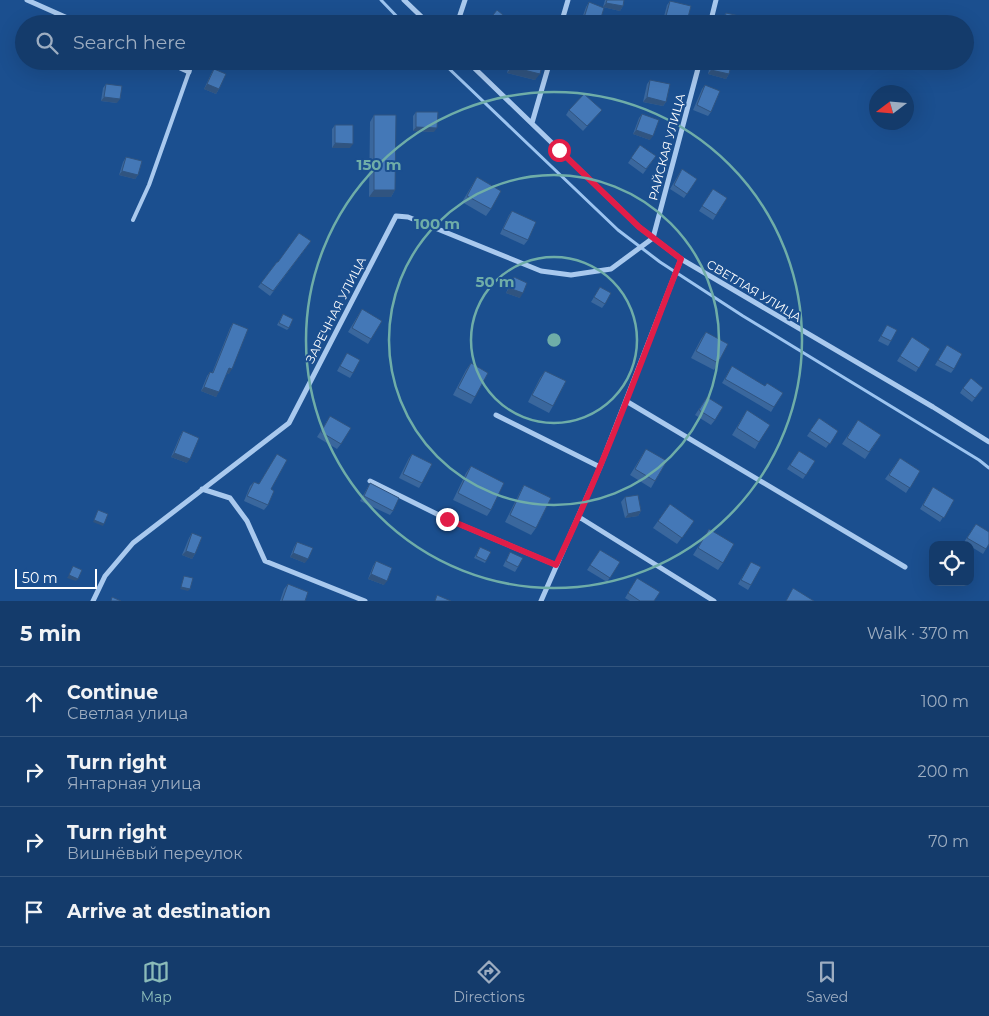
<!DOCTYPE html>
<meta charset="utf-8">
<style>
:root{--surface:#143b6b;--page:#214673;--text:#f1f3f6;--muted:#9dadc1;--line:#33557e;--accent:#8bbbb9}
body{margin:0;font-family:Montserrat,sans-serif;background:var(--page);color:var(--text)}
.controls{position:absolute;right:15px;bottom:15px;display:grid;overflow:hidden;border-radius:10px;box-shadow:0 5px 20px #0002}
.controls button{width:45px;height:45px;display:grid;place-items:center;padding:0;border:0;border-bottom:1px solid var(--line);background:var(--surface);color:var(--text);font:25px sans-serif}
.compass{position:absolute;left:869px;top:85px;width:45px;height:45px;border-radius:50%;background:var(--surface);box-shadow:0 5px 20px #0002;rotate:254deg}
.scale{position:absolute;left:15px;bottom:12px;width:82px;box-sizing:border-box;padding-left:5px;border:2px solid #fff;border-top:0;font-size:14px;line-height:18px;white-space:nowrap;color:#fff;-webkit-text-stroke:4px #1b4f8f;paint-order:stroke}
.stop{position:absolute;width:15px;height:15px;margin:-11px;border:4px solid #e11d48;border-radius:50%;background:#fff}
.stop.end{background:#e11d48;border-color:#fff;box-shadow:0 1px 5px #0008}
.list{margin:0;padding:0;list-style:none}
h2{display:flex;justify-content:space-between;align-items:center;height:65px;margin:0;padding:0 20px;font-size:21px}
h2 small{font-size:16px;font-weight:400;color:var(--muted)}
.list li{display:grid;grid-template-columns:32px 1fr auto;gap:15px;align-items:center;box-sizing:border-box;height:70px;padding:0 20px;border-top:1px solid var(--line)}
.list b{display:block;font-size:19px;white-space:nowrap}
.list p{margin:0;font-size:16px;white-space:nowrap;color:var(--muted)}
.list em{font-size:16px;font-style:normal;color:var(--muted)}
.icon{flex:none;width:28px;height:28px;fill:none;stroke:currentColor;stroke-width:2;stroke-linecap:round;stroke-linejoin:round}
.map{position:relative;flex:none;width:989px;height:601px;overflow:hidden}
.search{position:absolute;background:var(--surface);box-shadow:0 5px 20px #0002;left:15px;right:15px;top:15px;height:55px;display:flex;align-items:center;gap:12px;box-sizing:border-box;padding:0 18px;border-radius:28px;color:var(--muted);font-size:19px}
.sheet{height:345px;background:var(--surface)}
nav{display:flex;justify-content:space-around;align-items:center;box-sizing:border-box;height:70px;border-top:1px solid var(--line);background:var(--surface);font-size:14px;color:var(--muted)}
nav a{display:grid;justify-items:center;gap:2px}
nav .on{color:var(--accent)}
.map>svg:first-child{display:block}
</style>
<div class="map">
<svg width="989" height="601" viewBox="0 0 989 601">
<rect width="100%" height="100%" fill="#1b4f8f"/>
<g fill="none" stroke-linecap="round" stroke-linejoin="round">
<!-- stream -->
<path stroke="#9cc4f0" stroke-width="3" d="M381 0 404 24
M441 61 618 230 660 262 743 316 979 460 989 468"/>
<!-- service -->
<path stroke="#a9c9ee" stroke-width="4" d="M278 24 281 22
M133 220 149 185 189 72 194 61"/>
<!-- minor -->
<path stroke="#a9c9ee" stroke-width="5" d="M27 0 81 24
M404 0 429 24
M457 24 465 0
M561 24 568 0
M710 24 716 0
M165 61 189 72
M467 61 639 227 681 259 933 407 989 442
M532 123 550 61
M626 401 905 567
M496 415 600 467
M370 481 447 519 556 565
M202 489 230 498 247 521 265 561 365 601
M579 517 714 601
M93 601 105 576 133 543 289 423 396 216 408 217 541 271 571 275 611 269 653 238 700 61
M541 601 600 467 681 259"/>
</g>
<!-- wall -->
<path fill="#3a679d" d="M605 0H624L623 6 620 11 603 7Z
M670 1 687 21 685 24H677L663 20 667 5Z
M589 2 599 24H580L586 7Z
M726 13 742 24H722L723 17Z
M510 61H543L535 80 507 73Z
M711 61H732L729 74 726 79 708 74Z
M214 69 219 89 216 94 204 89 211 74Z
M650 80 666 102 663 106 643 102 647 84Z
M106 84 117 103 101 101 103 88Z
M705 85 711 112 708 116 693 110 702 89Z
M569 110H602L583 131 566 115Z
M416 112 434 132 413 131V116Z
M642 114 650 140 633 134 639 118Z
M374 115 395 190 391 197H369L370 122Z
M335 125 350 148H332V129Z
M640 145 656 156 643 174 628 163Z
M126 157 138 175 135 179 119 175 123 162Z
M682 169 697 179 684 198 670 189Z
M477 177 491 209 486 216 462 202Z
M713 189 727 198 713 220 699 211Z
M512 211 528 240 524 245 500 234 509 215Z
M311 241 270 296 258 287 277 262H278Z
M514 277 520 298 506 293 511 282Z
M600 287 605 304 602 308 591 302Z
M362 309 371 339 368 344 348 332Z
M283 314 289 328 287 330 277 325Z
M233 323 229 374 227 373 216 397 201 391 207 376 210 372 212 373 230 328Z
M887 325 891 341 888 346 878 341Z
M706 332 718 363 714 370 691 358 701 339Z
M909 342 930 349 916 372 897 361Z
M947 345 954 369 951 373 935 365Z
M347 353 353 373 350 378 337 371Z
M471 363 475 397 471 404 453 395 466 370Z
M732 366 774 407 771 412 722 383Z
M545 371 553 406 549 413 528 402 540 378Z
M963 388 980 392 972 402 960 393Z
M707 397 715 420 711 425 695 415Z
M747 410 759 442 755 449 732 435Z
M819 418 838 431 826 448 807 436Z
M858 420 881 435 865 459 842 444Z
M327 421 341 444 337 449 317 437Z
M183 431 187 463 171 457 180 436Z
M646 449 655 481 651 488 630 475Z
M799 451 815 461 803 479 787 469Z
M277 454 268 505 264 510 244 501 250 486 254 482 259 484Z
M412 454 422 483 419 488 399 478 409 458Z
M900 458 920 471 906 493 885 479Z
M471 466 491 510 487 516 453 500 466 473Z
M370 483 393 511 390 515 360 501Z
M524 485 536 528 531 535 505 522 520 492Z
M933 487 954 500 940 522 920 509Z
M625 497 641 511 638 516 625 518 621 502Z
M670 504 694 521 677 544 653 528Z
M976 524 989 544 983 554 970 546V545H968L964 542Z
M709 529 723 563 718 570 693 555Z
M192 533 195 554 192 559 182 555 189 538Z
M297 542 305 563 290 557 294 547Z
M480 547 486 561 485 563 474 558Z
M600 550 620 562 607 582 587 570Z
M510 552 518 567 515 572 503 566Z
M376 561 384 585 368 579 373 566Z
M751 562V585L748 590 738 584Z
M634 583 654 601H630L625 598Z
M288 584 305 601H280L284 589Z"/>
<!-- shaded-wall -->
<path fill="#305480" d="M606 3 623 6 620 11 603 7Z
M666 16 687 21 685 24H677L663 20Z
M100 61H103L112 63 110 65 99 63Z
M512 67 540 74 535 80 507 73Z
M711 70 729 74 726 79 708 74Z
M207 84 219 89 216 94 204 89Z
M104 97 120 99 117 103 101 101Z
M647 97 666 102 663 106 643 102Z
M416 127 437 128 434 132 413 131Z
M636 130 653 136 650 140 633 134Z
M335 143 353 144 350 148H332Z
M122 171 138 175 135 179 119 175Z
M374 190H395L391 197H369Z
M509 288 523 293 520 298 506 293Z
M229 368 232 369 229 374 225 372Z
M204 387 219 392 216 397 201 391Z
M174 453 190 459 187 463 171 457Z
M641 511 638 516 625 518 628 514Z
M94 520 104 524 103 526 93 522Z
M186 551 195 554 192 559 182 555Z
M293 553 308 559 305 563 290 557Z
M371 574 387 581 384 585 368 579Z
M69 575 78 579 76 581 67 578Z
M181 587 190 589 188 591 180 589Z"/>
<!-- building -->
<path fill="#4478b7" stroke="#305480" d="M607 0H624L623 6 606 3Z
M670 1 691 6 687 21 666 16Z
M589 2 604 8 599 24H582Z
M497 10 514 24H486Z
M726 13 744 17 742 24H724Z
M103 61H112V63Z
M514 61H543L540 74 512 67Z
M713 61H732L729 74 711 70Z
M214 69 226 74 219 89 207 84Z
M650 80 670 84 666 102 647 97Z
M106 84 122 86 120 99 104 97Z
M705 85 720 91 711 112 697 105Z
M584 94 602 110 587 126 569 110Z
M416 112H438L437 128 416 127Z
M642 114 659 120 653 136 636 130Z
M374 115H396L395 190H374Z
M335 125H353V144L335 143Z
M640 145 656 156 646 169 631 158Z
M126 157 142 161 138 175 122 171Z
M682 169 697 179 687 194 674 185Z
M477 177 501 191 491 209 467 196Z
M713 189 727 198 716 215 702 206Z
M512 211 536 222 528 240 503 229Z
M299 233 311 241 273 291 261 283 277 262H278Z
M514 277 527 283 523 293 509 288Z
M600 287 611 293 605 304 594 297Z
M362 309 382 321 371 339 352 328Z
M283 314 293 319 289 328 279 323Z
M233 323 248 329 232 369 229 368 219 392 204 387 210 372 213 373Z
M887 325 897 330 891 341 881 336Z
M706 332 728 344 718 363 696 351Z
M912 337 930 349 919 368 900 356Z
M947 345 962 354 954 369 938 360Z
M347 353 360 360 353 373 340 366Z
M471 363 488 373 475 397 458 388Z
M732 366 765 386 767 383 783 393 774 407 725 379Z
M545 371 566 381 553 406 532 395Z
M971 378 983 388 975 398 963 388Z
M707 397 723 407 715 420 699 410Z
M747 410 770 425 759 442 737 428Z
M330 416 351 428 341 444 321 432Z
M819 418 838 431 830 444 810 431Z
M858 420 881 435 869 452 847 438Z
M183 431 199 438 190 459 174 453Z
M646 449 667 461 655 481 635 469Z
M799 451 815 461 806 475 790 465Z
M277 454 287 460 271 489 274 491 268 505 247 496 254 482 259 484Z
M412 454 432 464 422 483 403 474Z
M900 458 920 471 910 488 889 475Z
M471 466 504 483 491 510 458 493Z
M370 483 399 498 393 511 364 496Z
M524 485 551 498 536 528 510 515Z
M933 487 954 500 944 518 923 505Z
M638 495 641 511 628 514 625 497Z
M670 504 694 521 682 538 658 521Z
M98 510 108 514 104 524 94 520Z
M976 524 989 532V544L986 549 967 538Z
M709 529 734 544 723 563 698 548Z
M192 533 202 537 195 554 186 551Z
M297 542 313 548 308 559 293 553Z
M480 547 491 552 486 561 476 556Z
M600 550 620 562 610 578 590 565Z
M510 552 523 558 518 567 506 561Z
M376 561 392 568 387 581 371 574Z
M751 562 761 567 751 585 741 580Z
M73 566 82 570 78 579 69 575Z
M184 576 193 578 190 589 181 587Z
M637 578 660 592 654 601H640L628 593Z
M288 584 308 592 305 601H282Z
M793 588 814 601H786Z
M437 595 451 601H435Z
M112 597 121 601H111Z"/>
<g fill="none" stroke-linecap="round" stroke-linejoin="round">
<!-- route -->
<path stroke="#e11d48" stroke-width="6" d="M447 519 556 565C604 466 641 362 681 259L639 227 559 150"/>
</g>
<!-- distance rings -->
<g fill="none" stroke="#6fada8" stroke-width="2.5">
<circle cx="554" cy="340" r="83"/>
<circle cx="554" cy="340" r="165"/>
<circle cx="554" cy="340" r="248"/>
</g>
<g text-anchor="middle" stroke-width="4" stroke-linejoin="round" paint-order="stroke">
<!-- street labels -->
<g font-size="12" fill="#fff" stroke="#1b4f8f">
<text transform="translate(667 147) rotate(-75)" y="4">РАЙСКАЯ УЛИЦА</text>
<text transform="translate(754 291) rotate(31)" y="4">СВЕТЛАЯ УЛИЦА</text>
<text transform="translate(336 310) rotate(-63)" y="4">ЗАРЕЧНАЯ УЛИЦА</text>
</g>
</g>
<circle cx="554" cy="340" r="8" fill="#6fada8" stroke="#1b4f8f" stroke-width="2.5"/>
<g font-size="15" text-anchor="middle" font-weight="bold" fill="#6fada8" stroke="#1b4f8f" stroke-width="4" stroke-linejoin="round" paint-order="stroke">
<text x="379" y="170">150 m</text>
<text x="437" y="229">100 m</text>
<text x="495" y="287">50 m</text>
</g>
</svg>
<div class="controls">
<button><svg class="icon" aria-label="locate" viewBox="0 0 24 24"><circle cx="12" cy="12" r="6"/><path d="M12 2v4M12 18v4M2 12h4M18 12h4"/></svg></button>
</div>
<svg class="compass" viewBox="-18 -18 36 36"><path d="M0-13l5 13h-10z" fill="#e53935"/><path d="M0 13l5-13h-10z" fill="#9dadc1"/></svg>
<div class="scale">50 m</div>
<div class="stop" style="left:559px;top:150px"></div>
<div class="stop end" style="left:447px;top:519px"></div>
<div class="search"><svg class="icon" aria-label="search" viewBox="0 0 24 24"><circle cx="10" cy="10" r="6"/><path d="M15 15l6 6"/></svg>Search here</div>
</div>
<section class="sheet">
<h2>5 min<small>Walk · 370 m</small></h2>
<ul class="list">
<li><svg class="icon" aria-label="ahead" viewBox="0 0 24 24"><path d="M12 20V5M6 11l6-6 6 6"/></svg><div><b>Continue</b><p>Светлая улица</p></div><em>100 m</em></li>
<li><svg class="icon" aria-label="right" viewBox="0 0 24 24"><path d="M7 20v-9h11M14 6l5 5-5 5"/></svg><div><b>Turn right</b><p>Янтарная улица</p></div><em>200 m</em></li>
<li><svg class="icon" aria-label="right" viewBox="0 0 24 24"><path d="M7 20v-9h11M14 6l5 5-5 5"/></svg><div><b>Turn right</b><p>Вишнёвый переулок</p></div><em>70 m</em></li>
<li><svg class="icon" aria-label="arrive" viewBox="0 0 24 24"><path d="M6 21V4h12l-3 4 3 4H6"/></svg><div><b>Arrive at destination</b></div></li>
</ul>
</section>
<nav>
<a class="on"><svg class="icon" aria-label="map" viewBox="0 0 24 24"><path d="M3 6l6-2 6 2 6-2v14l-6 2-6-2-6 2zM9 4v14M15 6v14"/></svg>Map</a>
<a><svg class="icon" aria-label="directions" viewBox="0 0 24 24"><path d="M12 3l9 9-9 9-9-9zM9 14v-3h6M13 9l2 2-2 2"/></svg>Directions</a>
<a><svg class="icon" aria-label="saved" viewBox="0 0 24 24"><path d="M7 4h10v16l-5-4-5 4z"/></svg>Saved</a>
</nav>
